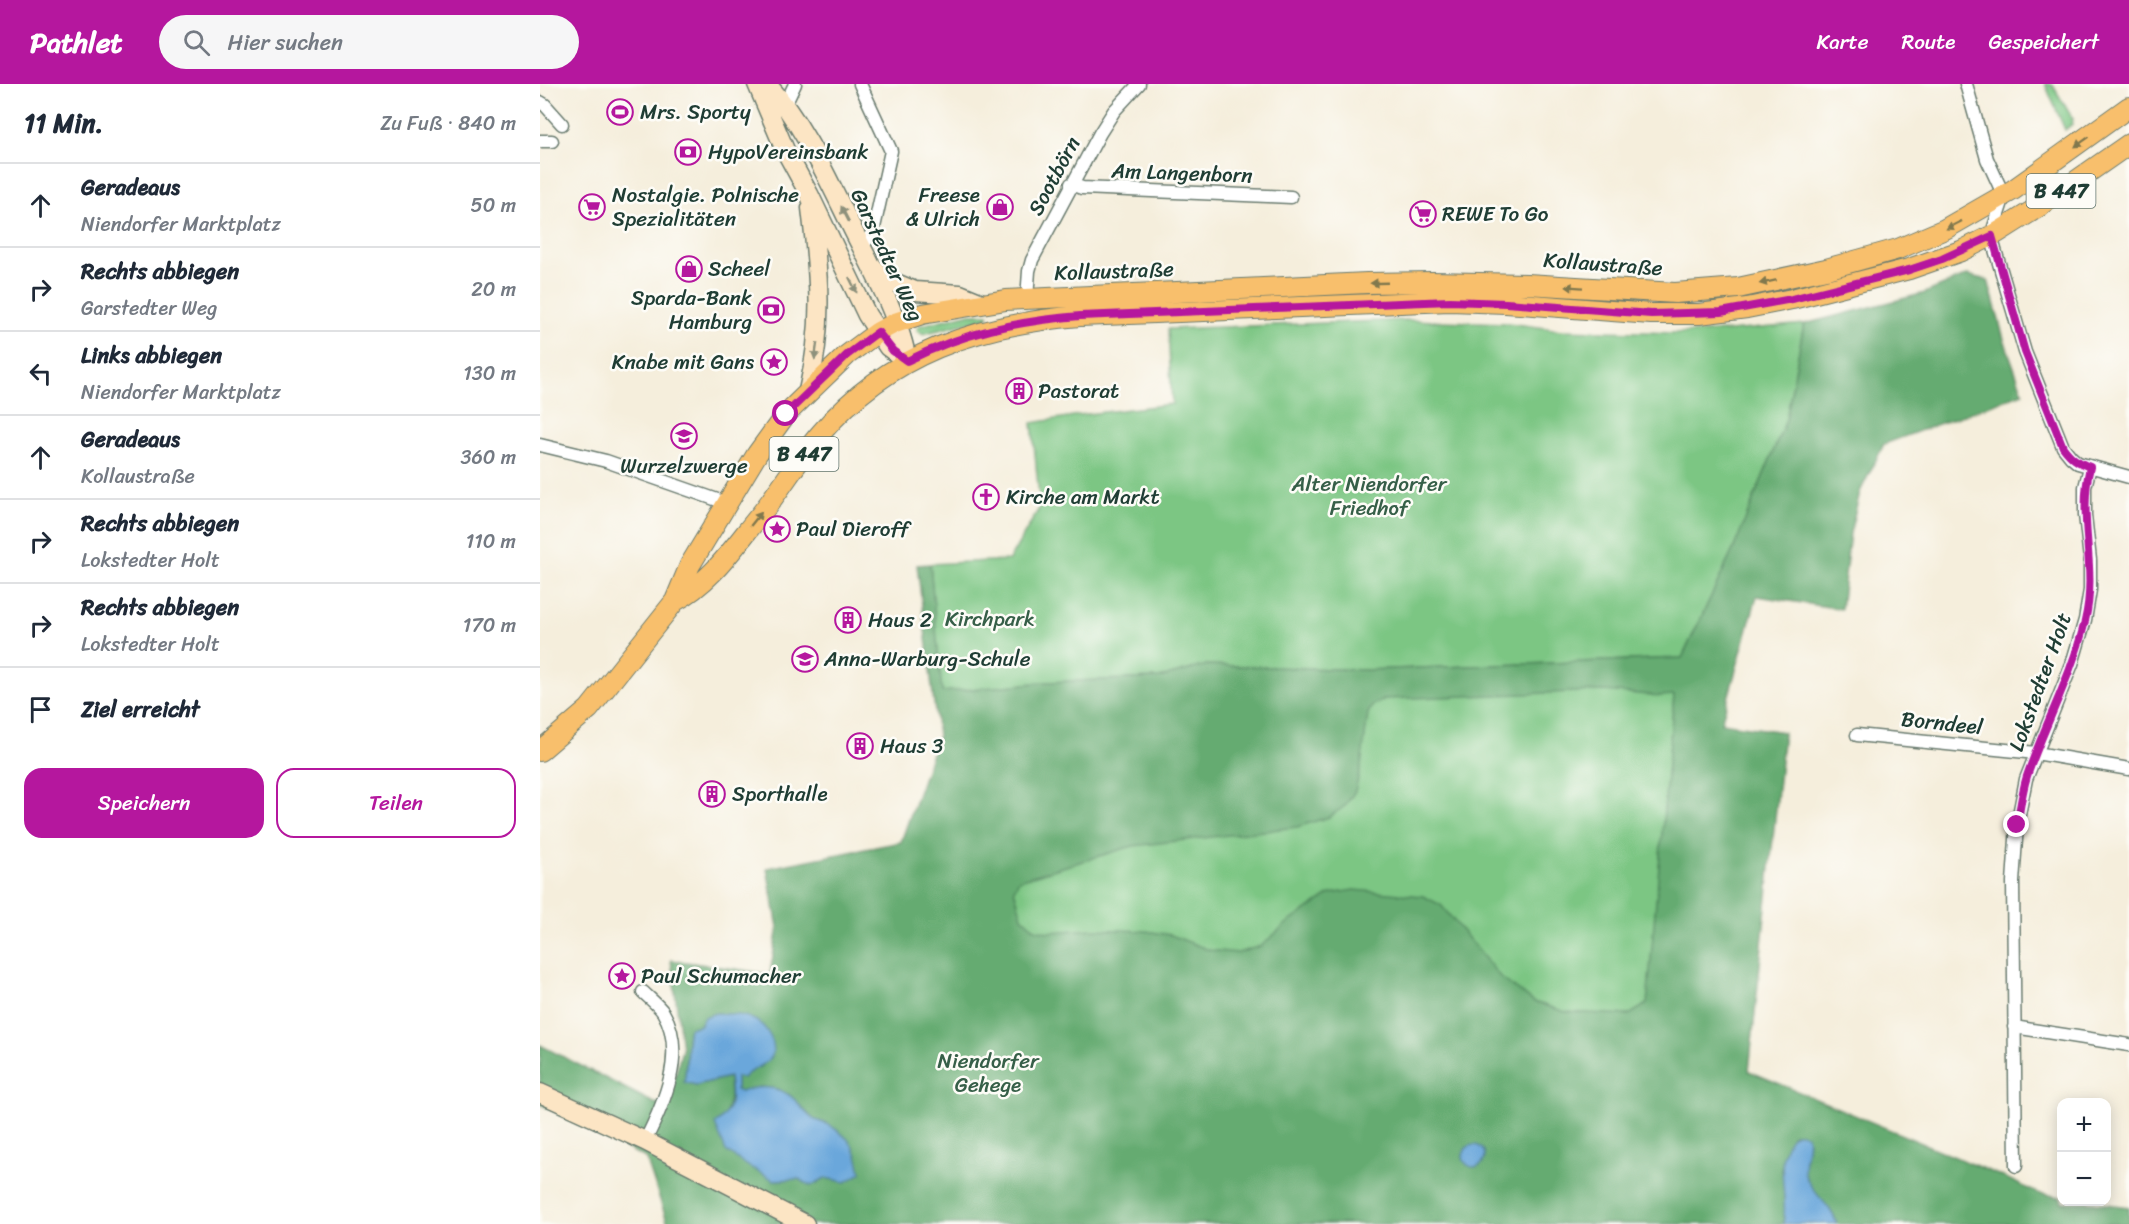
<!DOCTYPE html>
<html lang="de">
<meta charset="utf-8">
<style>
:root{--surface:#fff;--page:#f6f6f7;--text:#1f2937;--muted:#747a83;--line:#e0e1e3;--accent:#b5179e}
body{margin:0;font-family:Sriracha,sans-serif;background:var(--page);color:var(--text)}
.controls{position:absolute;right:18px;bottom:18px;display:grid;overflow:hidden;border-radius:12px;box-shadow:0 3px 15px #0003}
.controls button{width:54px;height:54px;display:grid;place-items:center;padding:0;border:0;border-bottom:2px solid var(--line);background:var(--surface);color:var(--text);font:30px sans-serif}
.stop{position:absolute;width:18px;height:18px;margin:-14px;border:4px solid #b5179e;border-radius:50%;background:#fff}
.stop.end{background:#b5179e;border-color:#fff;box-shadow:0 2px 6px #0008}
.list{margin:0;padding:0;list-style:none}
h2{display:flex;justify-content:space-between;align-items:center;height:78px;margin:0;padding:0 24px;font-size:26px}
h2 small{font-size:20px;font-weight:400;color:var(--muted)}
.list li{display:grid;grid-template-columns:39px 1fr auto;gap:18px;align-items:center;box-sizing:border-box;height:84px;padding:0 24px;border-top:2px solid var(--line)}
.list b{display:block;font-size:22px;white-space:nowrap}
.list p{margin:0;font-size:20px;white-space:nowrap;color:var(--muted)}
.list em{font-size:20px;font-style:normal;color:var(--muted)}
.actions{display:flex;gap:12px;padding:18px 24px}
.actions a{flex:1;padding:14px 0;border:2px solid var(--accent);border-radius:18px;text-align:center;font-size:21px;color:var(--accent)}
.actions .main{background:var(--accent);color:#fff}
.icon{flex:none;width:33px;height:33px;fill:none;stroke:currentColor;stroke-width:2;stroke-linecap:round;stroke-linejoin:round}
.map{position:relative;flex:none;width:1589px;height:1140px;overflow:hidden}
header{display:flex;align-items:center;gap:36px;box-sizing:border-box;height:84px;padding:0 30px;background:var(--accent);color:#fff}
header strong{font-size:28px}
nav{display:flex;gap:33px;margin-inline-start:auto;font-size:21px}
.search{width:420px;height:54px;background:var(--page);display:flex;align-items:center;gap:15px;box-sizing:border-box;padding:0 21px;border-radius:33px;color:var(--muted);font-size:22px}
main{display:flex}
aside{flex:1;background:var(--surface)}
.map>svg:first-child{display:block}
</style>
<header>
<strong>Pathlet</strong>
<div class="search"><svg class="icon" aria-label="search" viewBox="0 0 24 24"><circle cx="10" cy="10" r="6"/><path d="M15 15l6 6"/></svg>Hier suchen</div>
<nav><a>Karte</a><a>Route</a><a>Gespeichert</a></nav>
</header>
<main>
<aside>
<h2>11 Min.<small>Zu Fuß · 840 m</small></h2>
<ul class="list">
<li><svg class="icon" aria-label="ahead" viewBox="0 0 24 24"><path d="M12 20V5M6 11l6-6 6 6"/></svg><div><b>Geradeaus</b><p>Niendorfer Marktplatz</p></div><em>50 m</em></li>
<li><svg class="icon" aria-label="right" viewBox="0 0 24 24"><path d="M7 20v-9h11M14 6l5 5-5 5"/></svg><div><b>Rechts abbiegen</b><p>Garstedter Weg</p></div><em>20 m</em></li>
<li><svg class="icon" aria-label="left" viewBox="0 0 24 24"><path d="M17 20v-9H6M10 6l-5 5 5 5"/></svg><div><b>Links abbiegen</b><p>Niendorfer Marktplatz</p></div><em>130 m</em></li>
<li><svg class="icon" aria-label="ahead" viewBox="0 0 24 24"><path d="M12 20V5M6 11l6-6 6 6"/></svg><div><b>Geradeaus</b><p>Kollaustraße</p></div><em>360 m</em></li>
<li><svg class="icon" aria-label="right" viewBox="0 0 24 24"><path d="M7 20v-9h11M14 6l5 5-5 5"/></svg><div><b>Rechts abbiegen</b><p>Lokstedter Holt</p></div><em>110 m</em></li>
<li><svg class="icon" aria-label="right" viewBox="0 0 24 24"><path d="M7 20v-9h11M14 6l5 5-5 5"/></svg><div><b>Rechts abbiegen</b><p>Lokstedter Holt</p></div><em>170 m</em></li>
<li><svg class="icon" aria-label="arrive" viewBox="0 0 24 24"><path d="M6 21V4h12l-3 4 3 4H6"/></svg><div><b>Ziel erreicht</b></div></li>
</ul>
<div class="actions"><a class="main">Speichern</a><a>Teilen</a></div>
</aside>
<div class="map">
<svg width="1589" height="1140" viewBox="0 0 1589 1140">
<rect width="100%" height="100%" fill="#fdfcf7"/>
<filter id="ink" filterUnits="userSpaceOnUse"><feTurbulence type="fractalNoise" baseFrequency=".0167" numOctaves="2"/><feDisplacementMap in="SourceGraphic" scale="12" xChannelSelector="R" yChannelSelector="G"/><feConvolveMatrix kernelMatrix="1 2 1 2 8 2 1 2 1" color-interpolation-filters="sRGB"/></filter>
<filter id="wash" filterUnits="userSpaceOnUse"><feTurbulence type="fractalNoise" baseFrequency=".008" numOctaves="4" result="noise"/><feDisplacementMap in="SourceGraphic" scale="24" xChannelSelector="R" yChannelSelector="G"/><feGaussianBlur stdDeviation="1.35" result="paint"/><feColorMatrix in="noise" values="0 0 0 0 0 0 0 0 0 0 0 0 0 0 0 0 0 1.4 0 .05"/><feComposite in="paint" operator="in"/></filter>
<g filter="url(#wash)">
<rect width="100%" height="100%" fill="#f5eedc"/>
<!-- green -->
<path fill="#7cc683" stroke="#4e825c" stroke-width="1.5" d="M1505 0H1512L1533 35 1532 40 1525 46Z
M427 230H448V234L383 250 377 247 378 242Z
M865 236 968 239 1021 246 1138 249 1189 247 1264 240 1246 336 1193 466 1142 574 826 586 667 581 619 594 507 598 401 608 390 480 469 476 500 423 492 339 539 331 632 320 628 245Z
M1063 606 1134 611 1108 920 1095 928 1090 938 482 858 438 675 498 624Z"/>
<!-- forest -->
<path fill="#65ab71" stroke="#427452" stroke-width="1.5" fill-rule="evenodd" d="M1427 191 1448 196 1464 255 1483 309 1344 360 1320 408 1310 449 1301 525 1217 512 1181 639 1244 648 1209 987 1468 1095 1497 1109 1521 1113 1522 1118H1552L1589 1123V1140H1297C1291 1119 1267 1108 1264 1086 1263 1076 1267 1066 1268 1057L1262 1049H1256L1252 1051 1242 1081 1245 1128 1243 1140H128L106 1074 0 1020V961L114 1019 128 1021 142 965 131 876 230 890 238 843 227 784 361 758 398 652 377 481 390 480 402 608 507 598 619 594 667 581 826 586 1142 574 1193 466 1246 336 1264 240 1385 209ZM1064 607 1120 612 1134 611 1107 920 1089 931 1026 928 994 918 961 894 901 821 883 812 814 806 790 810 746 840 721 862 698 869 669 866 631 851 606 847 554 845 508 848 495 845 482 833 474 805 479 796 593 762 757 743 789 733 805 722 815 707 821 682 828 629 833 621 845 615ZM160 941 222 982 208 987 203 993H196V1006L201 1009 219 1003 237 1005 250 1011 273 1035 288 1040 306 1098 285 1094 271 1102 259 1095 234 1096 185 1033 190 1014 189 993 156 1001 144 998C148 980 145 962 149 944Z"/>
<!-- water -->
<path fill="#6aa7db" stroke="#447288" stroke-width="1.5" d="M176 929C199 930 221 931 231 954 234 960 235 965 232 972 226 983 211 984 203 994L196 993V1006L201 1008C215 1001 236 1002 249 1011 258 1017 264 1028 272 1034 277 1038 284 1038 289 1041 311 1054 317 1064 321 1089L306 1098 285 1094 271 1102 259 1095 234 1096 208 1082 186 1067 175 1040C193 1028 192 1013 189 993L156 1001 144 998C148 980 145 962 149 944L160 941 164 933Z
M1256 1049H1262L1267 1052C1270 1065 1261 1078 1265 1091 1272 1110 1291 1120 1297 1140H1243C1250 1113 1230 1067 1256 1049Z
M923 1072a11 11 0 1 1 22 0a11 11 0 1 1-22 0Z"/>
</g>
<g filter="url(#ink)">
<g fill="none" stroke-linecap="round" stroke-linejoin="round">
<!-- street casing -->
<g stroke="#6a7b6f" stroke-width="15">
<path id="street" d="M320 0 351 67 333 148 322 163
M1426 0 1447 75 1464 112 1451 152 1485 268 1523 363 1531 373 1538 379 1589 393
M0 18 5 21 22 40
M245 21 255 0
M0 57H12
M531 100 542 104 751 113
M487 215 489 187 492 176 560 49 574 27 599 0
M0 361 66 377 186 419
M1317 651 1496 669 1589 685
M103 908C109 914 118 921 123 928 147 968 124 1020 105 1057
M1474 943 1589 961
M1476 1082 1473 798 1477 741 1486 695 1532 580 1545 536 1550 506V476L1545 431V403L1550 383"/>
</g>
<!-- secondary casing -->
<g stroke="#6a7b6f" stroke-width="21">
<path id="secondary" d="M217 0 245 66 269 110 327 231 348 263 367 277
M227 0C266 43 289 98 315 150 333 186 361 237 367 277
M333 184 351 197 375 207 420 210 442 219
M268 307C284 240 279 192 271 124
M0 1009 105 1057 265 1140"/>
</g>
<!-- primary casing -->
<g stroke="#6a7b6f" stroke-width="22">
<path id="primary" d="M135 517C172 498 195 461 221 430 242 403 259 374 281 349 349 269 438 240 540 232L910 217 966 219 1111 230H1159L1207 224 1252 215 1369 185 1421 167 1457 149 1500 122 1589 60
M0 667 49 625 135 517 150 481 217 370 246 330 307 271 338 248 355 239 382 230 466 216 827 199 892 198 987 200 1135 209 1198 204 1286 185 1358 165 1405 145 1473 106 1589 23"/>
</g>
<!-- street -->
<use href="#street" stroke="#fff" stroke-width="12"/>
<!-- secondary -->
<use href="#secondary" stroke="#fce5c4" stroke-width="18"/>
<!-- primary -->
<use href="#primary" stroke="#f8bf6c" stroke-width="20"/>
</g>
<!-- one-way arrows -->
<defs><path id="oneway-solid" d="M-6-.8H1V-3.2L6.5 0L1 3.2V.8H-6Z" transform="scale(1.5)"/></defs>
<g fill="#81784d">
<use href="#oneway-solid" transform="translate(1542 58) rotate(145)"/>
<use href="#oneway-solid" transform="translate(1414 141) rotate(153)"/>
<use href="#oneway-solid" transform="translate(1228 198) rotate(168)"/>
<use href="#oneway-solid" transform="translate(839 199) rotate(178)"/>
<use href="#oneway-solid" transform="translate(1034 203) rotate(-176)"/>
<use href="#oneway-solid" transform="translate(216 435) rotate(-51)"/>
</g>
<g fill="#8e917c">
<use href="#oneway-solid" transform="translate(305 130) rotate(-117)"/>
<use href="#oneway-solid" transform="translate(313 201) rotate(64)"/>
<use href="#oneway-solid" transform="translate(276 267) rotate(98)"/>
</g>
</g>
<g fill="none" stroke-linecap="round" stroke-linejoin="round" filter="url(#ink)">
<!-- route -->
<path stroke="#b5179e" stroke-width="8" d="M246 330 307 271 338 248 353 267 367 277C422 249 478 237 540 232L910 217 966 219 1111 230 1181 228 1252 215 1369 186 1402 175 1452 152 1485 268 1523 363C1531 374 1537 378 1550 383 1537 435 1558 484 1545 537 1532 591 1505 640 1487 692 1482 708 1480 725 1477 741"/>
</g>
<!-- icons -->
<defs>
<g id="stadium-ring" transform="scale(1.35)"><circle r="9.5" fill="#fdfcf7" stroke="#b5179e" stroke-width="1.5"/><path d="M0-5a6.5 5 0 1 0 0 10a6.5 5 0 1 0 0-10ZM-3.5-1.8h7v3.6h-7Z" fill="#b5179e"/></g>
<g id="bank-ring" transform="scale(1.35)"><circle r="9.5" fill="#fdfcf7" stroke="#b5179e" stroke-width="1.5"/><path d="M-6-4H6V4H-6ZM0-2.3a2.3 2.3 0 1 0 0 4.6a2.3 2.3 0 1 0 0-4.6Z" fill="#b5179e"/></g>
<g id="supermarket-ring" transform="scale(1.35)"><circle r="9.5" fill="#fdfcf7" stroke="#b5179e" stroke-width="1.5"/><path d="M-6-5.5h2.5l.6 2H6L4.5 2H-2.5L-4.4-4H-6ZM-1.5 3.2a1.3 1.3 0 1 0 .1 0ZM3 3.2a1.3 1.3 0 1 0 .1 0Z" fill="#b5179e"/></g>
<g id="shop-ring" transform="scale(1.35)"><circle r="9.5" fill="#fdfcf7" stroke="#b5179e" stroke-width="1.5"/><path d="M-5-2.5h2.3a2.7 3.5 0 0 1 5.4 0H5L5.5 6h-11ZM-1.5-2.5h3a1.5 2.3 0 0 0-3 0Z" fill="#b5179e"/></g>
<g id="sight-ring" transform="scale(1.35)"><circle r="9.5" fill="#fdfcf7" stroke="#b5179e" stroke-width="1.5"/><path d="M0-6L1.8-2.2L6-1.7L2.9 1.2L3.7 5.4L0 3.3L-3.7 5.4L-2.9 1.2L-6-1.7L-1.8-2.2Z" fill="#b5179e"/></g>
<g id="building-ring" transform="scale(1.35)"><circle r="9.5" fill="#fdfcf7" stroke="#b5179e" stroke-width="1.5"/><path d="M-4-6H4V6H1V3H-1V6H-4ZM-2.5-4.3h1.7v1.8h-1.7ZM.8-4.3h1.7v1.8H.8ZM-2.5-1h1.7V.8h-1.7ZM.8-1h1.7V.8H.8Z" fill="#b5179e"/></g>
<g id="school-ring" transform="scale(1.35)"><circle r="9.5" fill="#fdfcf7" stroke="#b5179e" stroke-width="1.5"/><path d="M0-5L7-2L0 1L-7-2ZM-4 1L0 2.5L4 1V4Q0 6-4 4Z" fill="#b5179e"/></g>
<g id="church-ring" transform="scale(1.35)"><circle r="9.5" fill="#fdfcf7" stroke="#b5179e" stroke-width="1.5"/><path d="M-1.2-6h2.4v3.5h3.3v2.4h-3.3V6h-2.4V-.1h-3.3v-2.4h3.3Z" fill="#b5179e"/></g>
</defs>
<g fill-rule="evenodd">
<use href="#stadium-ring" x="80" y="28"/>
<use href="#bank-ring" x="148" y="68"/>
<use href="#supermarket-ring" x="52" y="123"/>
<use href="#shop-ring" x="460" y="123"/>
<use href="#supermarket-ring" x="883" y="130"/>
<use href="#shop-ring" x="149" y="185"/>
<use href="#bank-ring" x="231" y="226"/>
<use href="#sight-ring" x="234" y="278"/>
<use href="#building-ring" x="479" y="307"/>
<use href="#school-ring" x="144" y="352"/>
<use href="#church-ring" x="446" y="413"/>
<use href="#sight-ring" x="237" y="445"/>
<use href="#building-ring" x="308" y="536"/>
<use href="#school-ring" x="265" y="575"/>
<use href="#building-ring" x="320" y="662"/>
<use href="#building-ring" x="172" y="710"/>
<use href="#sight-ring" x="82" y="892"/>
</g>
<g text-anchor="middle" stroke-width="5" stroke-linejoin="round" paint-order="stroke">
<!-- shield labels -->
<g fill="#fdfcf7" stroke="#62766e" stroke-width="1.5">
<rect x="1486.5" y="90" width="69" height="34" rx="4.5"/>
<rect x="229.5" y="353" width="69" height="34" rx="4.5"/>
</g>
<g font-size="20" font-weight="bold" fill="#1f3d34">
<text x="1521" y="114">B 447</text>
<text x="264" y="377">B 447</text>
</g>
<!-- poi labels -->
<g font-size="21" fill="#1f3d34" stroke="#fdfcf7" text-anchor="start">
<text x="100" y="35">Mrs. Sporty</text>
<text x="168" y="75">HypoVereinsbank</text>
<text x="72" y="118">Nostalgie. Polnische<tspan x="72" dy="24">Spezialitäten</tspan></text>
<text x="440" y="118" text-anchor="end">Freese<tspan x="440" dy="24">&amp; Ulrich</tspan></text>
<text x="902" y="137">REWE To Go</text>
<text x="168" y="192">Scheel</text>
<text x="212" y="221" text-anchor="end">Sparda-Bank<tspan x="212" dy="24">Hamburg</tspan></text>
<text x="214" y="285" text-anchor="end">Knabe mit Gans</text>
<text x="498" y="314">Pastorat</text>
<text x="144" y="389" text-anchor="middle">Wurzelzwerge</text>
<text x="466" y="420">Kirche am Markt</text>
<text x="256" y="452">Paul Dieroff</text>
<text x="328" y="543">Haus 2</text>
<text x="284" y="582">Anna-Warburg-Schule</text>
<text x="340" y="669">Haus 3</text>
<text x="192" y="717">Sporthalle</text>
<text x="101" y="899">Paul Schumacher</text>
</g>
<!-- street labels -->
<g font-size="21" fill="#1f3d34" stroke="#fdfcf7">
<text transform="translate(642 89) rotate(2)" y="7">Am Langenborn</text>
<text transform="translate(514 92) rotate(-62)" y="7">Sootbörn</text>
<text transform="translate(347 171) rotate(65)" y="7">Garstedter Weg</text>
<text transform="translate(1063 180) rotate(4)" y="7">Kollaustraße</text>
<text transform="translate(574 187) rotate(-2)" y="7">Kollaustraße</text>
<text transform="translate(1500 598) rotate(-70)" y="7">Lokstedter Holt</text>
<text transform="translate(1402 639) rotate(6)" y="7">Borndeel</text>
</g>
<!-- park labels -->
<g font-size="21" fill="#365f48" stroke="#fdfcf7">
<text x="829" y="407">Alter Niendorfer<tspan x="829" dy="24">Friedhof</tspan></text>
<text x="450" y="542">Kirchpark</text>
<text x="448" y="984">Niendorfer<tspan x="448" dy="24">Gehege</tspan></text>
</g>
</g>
</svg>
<div class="controls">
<button>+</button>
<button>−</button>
</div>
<div class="stop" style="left:246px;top:330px"></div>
<div class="stop end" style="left:1477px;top:741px"></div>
</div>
</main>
